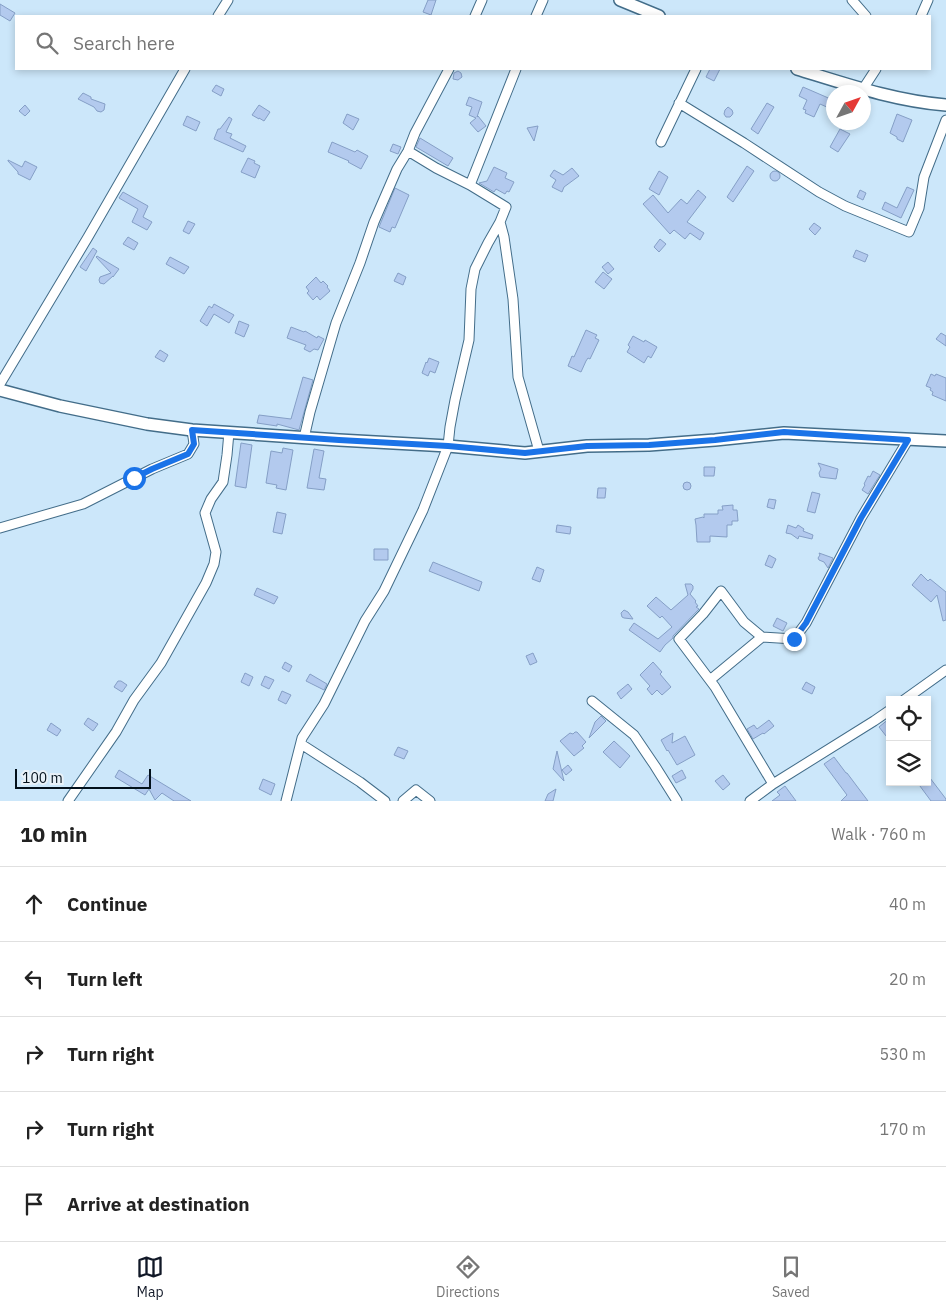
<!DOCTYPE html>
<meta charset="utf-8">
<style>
:root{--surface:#fff;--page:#f2f2f2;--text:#222;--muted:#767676;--line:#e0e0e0;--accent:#111827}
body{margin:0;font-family:"IBM Plex Sans",sans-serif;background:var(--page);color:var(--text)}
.controls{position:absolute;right:15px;bottom:15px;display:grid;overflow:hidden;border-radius:0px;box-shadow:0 2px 8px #0003}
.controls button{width:45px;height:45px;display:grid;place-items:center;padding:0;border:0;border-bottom:1px solid var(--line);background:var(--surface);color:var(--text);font:25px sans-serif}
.compass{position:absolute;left:826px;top:85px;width:45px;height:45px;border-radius:50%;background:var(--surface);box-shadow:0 2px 8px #0003;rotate:50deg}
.scale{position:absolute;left:15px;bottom:12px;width:136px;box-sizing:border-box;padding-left:5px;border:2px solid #02101b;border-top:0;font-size:14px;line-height:18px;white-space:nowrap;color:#02101b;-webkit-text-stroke:4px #e8f1f8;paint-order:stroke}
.stop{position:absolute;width:15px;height:15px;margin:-11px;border:4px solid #1a73e8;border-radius:50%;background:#fff}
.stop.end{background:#1a73e8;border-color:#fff;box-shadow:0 1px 5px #0008}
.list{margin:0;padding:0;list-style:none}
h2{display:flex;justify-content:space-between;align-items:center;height:65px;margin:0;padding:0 20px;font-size:21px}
h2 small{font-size:16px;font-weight:400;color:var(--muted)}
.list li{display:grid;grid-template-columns:32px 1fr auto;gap:15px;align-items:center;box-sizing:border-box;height:75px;padding:0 20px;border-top:1px solid var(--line)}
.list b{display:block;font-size:19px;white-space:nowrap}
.list em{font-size:16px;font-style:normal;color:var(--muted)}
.icon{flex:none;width:28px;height:28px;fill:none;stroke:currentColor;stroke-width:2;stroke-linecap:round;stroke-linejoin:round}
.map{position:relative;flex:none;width:946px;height:801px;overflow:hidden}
.search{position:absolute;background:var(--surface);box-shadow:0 2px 8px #0003;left:15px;right:15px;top:15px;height:55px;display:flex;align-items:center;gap:12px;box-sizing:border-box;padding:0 18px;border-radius:0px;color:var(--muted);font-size:19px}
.sheet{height:440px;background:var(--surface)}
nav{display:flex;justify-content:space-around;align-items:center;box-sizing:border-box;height:70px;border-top:1px solid var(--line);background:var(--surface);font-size:14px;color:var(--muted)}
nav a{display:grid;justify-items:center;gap:2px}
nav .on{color:var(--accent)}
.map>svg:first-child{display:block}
</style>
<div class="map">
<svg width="946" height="801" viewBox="0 0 946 801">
<rect width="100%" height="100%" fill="#cce7fa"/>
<!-- building -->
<path fill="#b3caee" stroke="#859fc6" d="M428 0H436L431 15 423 12Z
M0 4 15 13 10 21 0 15Z
M710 69H720L714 81 706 77Z
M458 71 461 73 462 77 458 80 453 79 454 73Z
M216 85 224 89 221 96 212 91Z
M803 87 833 100 829 108 820 104 814 117 805 113 806 110 803 109 807 100 799 96Z
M83 93 91 97V99L105 104 104 110 101 112 97 111 94 107 78 99Z
M469 97 482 102 477 117 478 116 486 126 478 132 470 123 476 118 469 115 472 107 466 105Z
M767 103 774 107 758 134 751 129Z
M25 105 30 111 25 116 19 111Z
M259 105 270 112 264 121 259 118V119L252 115Z
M728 107 732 110 733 113 732 115 730 117H726L724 114 725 110Z
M347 114 359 119 353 130 343 123Z
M897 114 912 120 903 142 897 139V137L890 133Z
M187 116 200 122 196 131 183 125Z
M229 117 232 119 226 132 232 134 230 138 246 146 243 152 214 139 218 129H220Z
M538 126 534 141 527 128Z
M840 129 850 134 838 152 830 147Z
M420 138 453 158 448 166 416 147Z
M332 142 355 152 357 150 368 156 361 169 348 162 349 161 328 152Z
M393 144 401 147 398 154 390 151Z
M248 158 255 161 254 163 260 166 255 178 241 172Z
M8 160 22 167 25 161 37 167 30 180 18 174V172L8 161Z
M747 166 754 171 733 202 727 197Z
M494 167 507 173 505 178 514 182 509 192 507 191 505 194 496 189 494 192 479 183 487 181Z
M572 168 579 176 564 187 562 192 552 187 556 180 550 176 554 170 563 175Z
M659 171 668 177 659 195 649 189Z
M770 176a5 5 0 1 1 10 0a5 5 0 1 1-10 0Z
M907 187 914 190 901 218 882 209 885 202 897 208Z
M395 188 409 195 395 228 392 227 390 232 379 227Z
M698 190 706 197 687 222 704 233 700 240 690 233 685 239 674 230 670 234 643 204 653 195 668 213 681 199 687 204Z
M860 190 866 193 863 200 857 197Z
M123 192 148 206 143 217 152 222 147 230 132 222 138 209 119 198Z
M188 221 195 224 189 234 183 231Z
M814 223 821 228 815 235 809 229Z
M128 237 138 243 134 250 123 244Z
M660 239 666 244 659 252 654 247Z
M93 248 97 251 86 271 80 267Z
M856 250 868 255 865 262 853 257Z
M97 256 119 269 113 277V276L104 284 100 283 99 280 100 277 111 273 96 257Z
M170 257 189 267 184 274 166 264Z
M608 262 614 269 608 274 602 267Z
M603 272 612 279 604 289 595 282Z
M398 273 406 277 403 285 394 281Z
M316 277 321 283 323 281 328 286 327 287 330 291 320 300 317 296 313 300 307 293 309 291 306 287Z
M214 304 234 315 229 323 214 314 207 326 200 321 209 306 212 308Z
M239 321 249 325 244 337 235 333Z
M291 327 304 332 305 331 317 338 318 336 324 339 318 350 314 349 310 352 304 349 306 345 287 338Z
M586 330 597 335 595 338 599 340 590 359 588 358 586 361 581 372 568 366 572 356 574 357Z
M941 333 946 336V346L936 339Z
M633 336 644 342 645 340 657 347 651 358 648 356 644 363 627 352 630 347 628 345Z
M160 350 168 355 164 362 155 357Z
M429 358 439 362 435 373 430 371 428 376 422 373 426 362 427 363Z
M931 374 935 376 936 374 946 378V401L932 395 933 392 930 390 931 388 926 386Z
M303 377 313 380 299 430 277 424V426L257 423 259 415 291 419Z
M241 443 252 445 246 488 235 486Z
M283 448 293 450 286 490 276 488 277 485 266 483 271 451 282 453Z
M314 449 324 451 319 478 326 479 324 490 307 488Z
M818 463 838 469 836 479 820 477 819 473 821 469Z
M704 467H715L714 476H704Z
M873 471 880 475 868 494 862 490 865 485 864 484 868 476 870 477Z
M683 486a4 4 0 1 1 8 0a4 4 0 1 1-8 0Z
M598 488H606L605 498H597Z
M812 492 820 494 815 513 807 511Z
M769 499 776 500 774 509 767 507Z
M733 505V510H737L738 521H732V525H727V537L710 536V542H697L696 525 695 519 703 517 704 518V514H718V510H723L722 506Z
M277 512 286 514 282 534 273 532Z
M557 525 571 527 570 534 556 532Z
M788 525 796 528 798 525 804 529 803 531 813 535 812 539 799 536 798 539 791 534 786 533Z
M374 549H388V560H374Z
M819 553 833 558 828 568 824 562 819 560 818 558 820 555Z
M769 555 776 559 772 568 765 565Z
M433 562 482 582 479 591 429 571Z
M537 567 544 570 540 582 532 579Z
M921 574 928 581 930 579 946 592V620L943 621 937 595 931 602 912 585Z
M685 584H691L693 586V589L690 594 696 601 695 602 698 606 696 607 699 609 673 636V638L665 645 660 652 629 630 634 623 658 639 672 627 662 616 660 618 647 606 656 597 671 610 688 595Z
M257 588 278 597 274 604 254 595Z
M624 610 628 612 633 619 624 618 622 617 621 613Z
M777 618 787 623 783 631 773 626Z
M533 653 537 662 530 665 526 656Z
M285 662 292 666 289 672 282 668Z
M653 662 662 672 660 674 671 687 662 695 657 690 652 695 647 689 650 686 640 675Z
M245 673 253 677 249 686 241 682Z
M310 674 327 684 324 690 306 681Z
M265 676 274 680 269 689 261 685Z
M118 681H121L127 685 122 692 114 687Z
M806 682 815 687 812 694 802 689Z
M628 684 632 689 621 699 617 693Z
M282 691 291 695 286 704 278 700Z
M601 716 606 721 589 738 595 722Z
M88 718 98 724 93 731 84 724Z
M890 718V741L879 727Z
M769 720 774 726 764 734 763 733 753 739 747 729 754 725 757 729Z
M51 723 61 730 57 736 47 730Z
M575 732H577L586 742 582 746 584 748 574 756 560 741 570 733 573 734Z
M673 733 672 743 685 736 695 755 677 765 668 750 667 751 661 740Z
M614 741 630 756 620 768 603 752Z
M398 747 408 751 404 759 394 755Z
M557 751 564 781 553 769Z
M834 757 846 773H847L868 801H841L847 795 824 764Z
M568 765 572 770 566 775 562 770Z
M119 770 142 784 148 775 191 801H174L162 793 155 800 149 789 145 795 115 777Z
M682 770 686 778 676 783 672 776Z
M927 774 946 799V801H931L917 782H927Z
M723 775 730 784 723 790 715 781Z
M263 779 275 784 271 795 259 789Z
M785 786 796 801H772L780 795 777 792Z
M556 789 553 801H545L548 794Z"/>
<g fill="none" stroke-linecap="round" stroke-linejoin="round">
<!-- minor casing -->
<g stroke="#436d89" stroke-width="11">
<path id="minor" d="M852 0 866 16
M218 16 228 0
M475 16 482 0
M536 16 543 0
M921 16 928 0
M863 89 876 69
M679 103 744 143 819 192 845 206 909 232 919 208 924 177 946 120
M661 142 696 69
M470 185 516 69
M500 222 504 237 513 299 518 377 539 451
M0 384 88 237 185 69
M304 438 310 412 336 323 360 263 374 222 397 169 408 151 415 133 449 69
M0 528 83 504 152 469 188 454 194 444 192 430
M710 680 762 637
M904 700 946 670
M592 701 634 735 655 766 677 801
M301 744 360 782 385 801
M773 784 715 687 679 639 703 614 721 591 744 622 762 637 794 639 806 623 861 518 908 440
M68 801 116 732 134 700 161 663 206 583 214 564 216 552 205 513 211 499 223 482 227 455 229 432
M286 801 302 738 324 704 365 621 384 591 423 510 448 446 450 427 455 400 469 340 471 289 475 269 488 243 500 222 506 207 470 185 436 168 408 151
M403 801 416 790 430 801
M750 801 773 784 874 721 890 710"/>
</g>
<!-- tertiary casing -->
<g stroke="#436d89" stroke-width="14">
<path id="tertiary" d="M620 0 659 16
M797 69C846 84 895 101 946 105
M0 390 60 406 147 424 192 430 339 440 448 446 525 453 587 446 649 445 715 440 784 433 946 441"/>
</g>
<!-- minor -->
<use href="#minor" stroke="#fff" stroke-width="9"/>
<!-- tertiary -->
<use href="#tertiary" stroke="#fff" stroke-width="11"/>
</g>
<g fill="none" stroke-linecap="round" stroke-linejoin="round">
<!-- route -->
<path stroke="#1a73e8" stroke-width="6" d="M134 478 152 469 188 454 194 444 192 430 339 440 448 446 525 453 587 446 649 445 715 440 784 432 908 440 861 518 806 623 794 639"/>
</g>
</svg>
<div class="controls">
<button><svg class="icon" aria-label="locate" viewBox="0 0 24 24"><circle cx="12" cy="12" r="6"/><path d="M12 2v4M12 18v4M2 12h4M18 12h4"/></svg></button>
<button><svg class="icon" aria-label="layers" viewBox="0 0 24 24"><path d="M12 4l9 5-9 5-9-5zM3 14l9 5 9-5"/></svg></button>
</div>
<svg class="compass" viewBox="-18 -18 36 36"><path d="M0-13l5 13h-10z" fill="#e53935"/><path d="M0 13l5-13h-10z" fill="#767676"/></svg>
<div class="scale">100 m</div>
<div class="stop" style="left:134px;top:478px"></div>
<div class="stop end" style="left:794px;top:639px"></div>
<div class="search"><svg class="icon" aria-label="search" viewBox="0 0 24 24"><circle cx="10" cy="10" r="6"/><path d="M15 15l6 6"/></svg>Search here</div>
</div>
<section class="sheet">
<h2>10 min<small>Walk · 760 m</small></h2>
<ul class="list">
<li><svg class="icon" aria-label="ahead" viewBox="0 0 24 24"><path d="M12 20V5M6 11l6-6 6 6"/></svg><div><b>Continue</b></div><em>40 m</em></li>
<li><svg class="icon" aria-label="left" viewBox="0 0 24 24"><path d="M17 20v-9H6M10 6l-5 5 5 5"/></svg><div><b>Turn left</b></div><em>20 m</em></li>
<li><svg class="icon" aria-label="right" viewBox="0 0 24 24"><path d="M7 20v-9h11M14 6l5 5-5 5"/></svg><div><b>Turn right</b></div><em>530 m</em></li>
<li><svg class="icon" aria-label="right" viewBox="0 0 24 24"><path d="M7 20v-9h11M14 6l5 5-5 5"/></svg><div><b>Turn right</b></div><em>170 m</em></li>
<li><svg class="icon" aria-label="arrive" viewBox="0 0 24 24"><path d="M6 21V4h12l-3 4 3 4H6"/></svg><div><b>Arrive at destination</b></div></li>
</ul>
</section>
<nav>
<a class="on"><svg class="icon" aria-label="map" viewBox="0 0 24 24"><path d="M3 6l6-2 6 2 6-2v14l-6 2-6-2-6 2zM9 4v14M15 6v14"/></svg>Map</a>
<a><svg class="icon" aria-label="directions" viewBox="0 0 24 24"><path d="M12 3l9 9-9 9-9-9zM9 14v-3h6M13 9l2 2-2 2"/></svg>Directions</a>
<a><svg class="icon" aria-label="saved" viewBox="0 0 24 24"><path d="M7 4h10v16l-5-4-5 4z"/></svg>Saved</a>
</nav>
